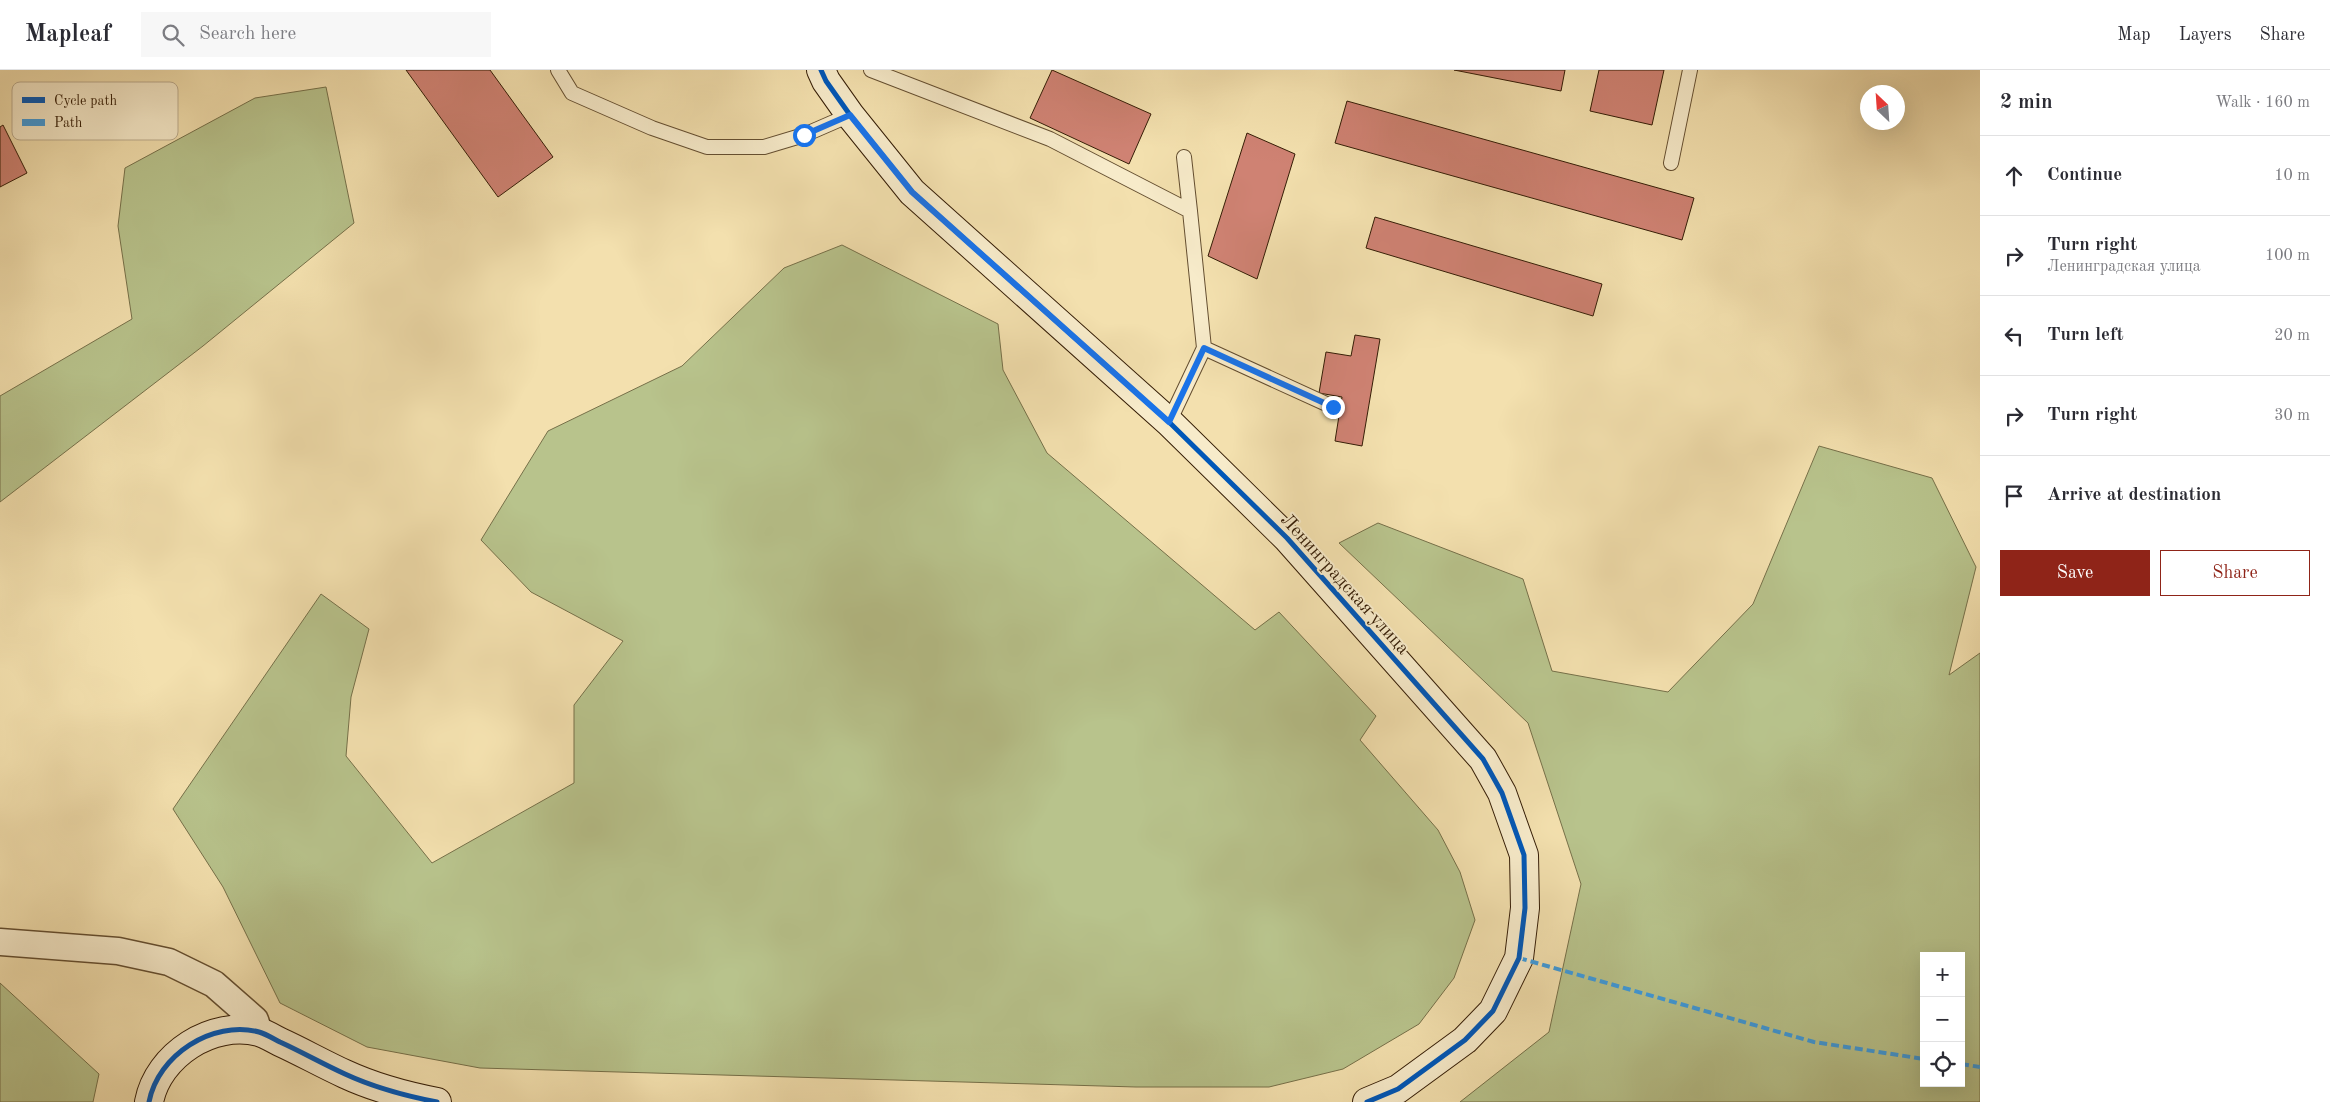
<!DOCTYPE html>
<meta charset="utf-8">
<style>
:root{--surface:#fff;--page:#f7f7f7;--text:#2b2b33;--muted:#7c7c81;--line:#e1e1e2;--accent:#8f2418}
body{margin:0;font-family:"Old Standard TT",serif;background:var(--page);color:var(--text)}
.controls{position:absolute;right:15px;bottom:15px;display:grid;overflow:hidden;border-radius:0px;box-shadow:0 5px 20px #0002}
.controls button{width:45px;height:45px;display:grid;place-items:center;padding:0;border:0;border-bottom:1px solid var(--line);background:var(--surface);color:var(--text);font:25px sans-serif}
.compass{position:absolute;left:1860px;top:15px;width:45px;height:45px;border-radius:50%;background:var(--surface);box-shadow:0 5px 20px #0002;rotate:335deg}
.stop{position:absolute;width:15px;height:15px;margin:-11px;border:4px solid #1a73e8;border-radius:50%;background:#fff}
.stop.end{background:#1a73e8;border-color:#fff;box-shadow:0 1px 5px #0008}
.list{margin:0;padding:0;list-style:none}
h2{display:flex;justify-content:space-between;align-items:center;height:65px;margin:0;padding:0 20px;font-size:21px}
h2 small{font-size:16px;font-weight:400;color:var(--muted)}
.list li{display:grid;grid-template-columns:32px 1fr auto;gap:15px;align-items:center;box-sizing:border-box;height:80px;padding:0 20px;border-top:1px solid var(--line)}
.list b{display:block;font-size:19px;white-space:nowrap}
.list p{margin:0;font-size:16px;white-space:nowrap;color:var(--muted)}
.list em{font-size:16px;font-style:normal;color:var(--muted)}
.actions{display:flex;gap:10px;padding:15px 20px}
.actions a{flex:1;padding:11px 0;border:1px solid var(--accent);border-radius:0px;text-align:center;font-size:18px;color:var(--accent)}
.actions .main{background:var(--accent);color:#fff}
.icon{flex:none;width:28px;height:28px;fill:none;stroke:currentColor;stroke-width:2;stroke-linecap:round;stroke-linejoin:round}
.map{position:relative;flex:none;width:1980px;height:1032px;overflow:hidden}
header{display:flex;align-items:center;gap:30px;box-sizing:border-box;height:70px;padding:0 25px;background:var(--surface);border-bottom:1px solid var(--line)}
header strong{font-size:24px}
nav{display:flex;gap:28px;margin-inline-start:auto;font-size:18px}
.search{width:350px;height:45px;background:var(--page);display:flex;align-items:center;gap:12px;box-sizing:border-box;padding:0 18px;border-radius:0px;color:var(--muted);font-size:19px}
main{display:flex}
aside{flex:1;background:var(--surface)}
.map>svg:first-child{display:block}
</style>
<header>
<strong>Mapleaf</strong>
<div class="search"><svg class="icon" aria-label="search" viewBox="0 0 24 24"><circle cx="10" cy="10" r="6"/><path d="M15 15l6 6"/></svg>Search here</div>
<nav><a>Map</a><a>Layers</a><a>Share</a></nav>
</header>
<main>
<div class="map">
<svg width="1980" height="1032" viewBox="0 0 1980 1032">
<rect width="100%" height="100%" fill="#f3e0ae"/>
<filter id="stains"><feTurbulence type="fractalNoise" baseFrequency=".004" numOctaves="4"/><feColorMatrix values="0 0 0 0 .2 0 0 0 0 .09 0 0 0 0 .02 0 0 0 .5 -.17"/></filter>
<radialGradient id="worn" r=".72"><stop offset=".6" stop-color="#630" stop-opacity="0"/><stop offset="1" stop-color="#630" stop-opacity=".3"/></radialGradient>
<!-- green -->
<path fill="#b8c38c" stroke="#767049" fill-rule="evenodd" d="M326 17 354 153 203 276 0 432V326L132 249 118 156 125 98 255 28Z
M842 175 998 254 1003 300 1047 383 1255 560 1279 542 1376 646 1360 670 1438 760 1460 802 1475 850 1454 908 1419 954 1343 999 1269 1017H1136L480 998 367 977 280 933 223 817 173 739 321 524 369 559 351 627 346 686 432 793 574 713V635L623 571 531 522 481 470 548 361 682 296 784 198Z
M1819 376 1932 408 1976 497 1949 605 1980 583V1032H1460L1549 962 1581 814 1528 653 1339 473 1378 453 1523 509 1552 601 1668 622 1753 534ZM1924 886H1961V1013H1924Z
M0 913 99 1004 93 1032H0Z"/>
<!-- building -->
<path fill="#cf8273" stroke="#351d06" d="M406 0H490L553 87 498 127Z
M1052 0 1151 44 1129 94 1030 48Z
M1454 0H1565L1561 21Z
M1599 0H1664L1652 55 1590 41Z
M1347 31 1694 128 1682 170 1335 73Z
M3 55 27 103 0 117V57Z
M1247 63 1295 84 1257 209 1208 186Z
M1375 147 1602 214 1593 246 1366 178Z
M1355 265 1380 269 1362 376 1335 371 1342 327 1319 323 1326 282 1351 286Z"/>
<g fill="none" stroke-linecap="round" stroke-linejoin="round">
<!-- lane casing -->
<g stroke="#644e30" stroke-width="16">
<path id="lane" d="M558 0 572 23 652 58 707 77H764L804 65 850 45
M871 0 1050 69 1190 141 1204 278 1333 337
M1184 87 1190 141
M1671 93 1690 0
M1169 352 1204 278"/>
</g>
<!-- street casing -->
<g stroke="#644e30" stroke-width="29">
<path id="street" d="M0 872 118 881 169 892 214 914 255 950 259 962"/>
</g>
<!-- secondary casing -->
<g stroke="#351d06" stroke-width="30">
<path id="secondary" d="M821 0 826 11 850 45 912 122 1169 352 1287 468 1483 689 1502 723 1524 785 1525 838 1519 888 1493 941 1465 970 1398 1019 1367 1032
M149 1032C158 985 212 950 259 962 266 964 274 969 280 972 302 982 323 994 345 1004 373 1017 406 1026 437 1032"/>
</g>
<!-- lane -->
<use href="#lane" stroke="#f7ebca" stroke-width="14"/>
<!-- street -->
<use href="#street" stroke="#f7ebca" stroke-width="26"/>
<!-- secondary -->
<use href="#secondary" stroke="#f7ebca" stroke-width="28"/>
<!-- quiet -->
<path stroke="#3e9bdd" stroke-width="4" stroke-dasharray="8 4" stroke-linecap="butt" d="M1519 888 1814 972 1924 989
M1961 994 1980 997"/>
<!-- cycleway casing -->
<g stroke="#f7ebca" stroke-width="8">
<path id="cycleway" d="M821 0 826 11 850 45 912 122 1169 352 1287 468 1483 689 1502 723 1524 785 1525 838 1519 888 1493 941 1465 970 1398 1019 1367 1032
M149 1032C158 985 212 950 259 962 266 964 274 969 280 972 302 982 323 994 345 1004 373 1017 406 1026 437 1032"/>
</g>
<!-- cycleway -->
<use href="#cycleway" stroke="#0057b8" stroke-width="5"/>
</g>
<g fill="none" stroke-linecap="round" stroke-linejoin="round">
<!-- route -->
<path stroke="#1a73e8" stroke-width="6" d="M804 65 850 45 912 122 1169 352 1204 278 1333 337"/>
</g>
<g text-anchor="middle" stroke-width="4" stroke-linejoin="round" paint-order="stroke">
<!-- street labels -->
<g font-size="19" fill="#351d06" stroke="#f7ebca">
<text transform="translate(1346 513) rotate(48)" y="7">Ленинградская улица</text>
</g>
</g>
<!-- legend -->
<rect x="12" y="12" width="166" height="58" rx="8" fill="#f7ebca" stroke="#bdad8f" stroke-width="1"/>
<rect x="22" y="27" width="23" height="6" fill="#0057b8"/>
<rect x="22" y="49" width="23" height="7" fill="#3e9bdd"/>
<g font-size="14" fill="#351d06">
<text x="54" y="35">Cycle path</text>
<text x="54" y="57">Path</text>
</g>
<rect width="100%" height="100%" filter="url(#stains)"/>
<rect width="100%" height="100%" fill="url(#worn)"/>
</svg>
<div class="controls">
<button>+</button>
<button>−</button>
<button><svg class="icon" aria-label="locate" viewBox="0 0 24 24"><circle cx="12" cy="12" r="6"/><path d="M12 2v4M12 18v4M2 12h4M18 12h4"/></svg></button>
</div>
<svg class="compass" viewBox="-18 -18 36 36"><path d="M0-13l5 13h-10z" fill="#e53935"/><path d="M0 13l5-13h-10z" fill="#7c7c81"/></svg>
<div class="stop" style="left:804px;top:65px"></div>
<div class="stop end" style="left:1333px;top:337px"></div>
</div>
<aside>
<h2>2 min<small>Walk · 160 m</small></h2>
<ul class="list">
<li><svg class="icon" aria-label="ahead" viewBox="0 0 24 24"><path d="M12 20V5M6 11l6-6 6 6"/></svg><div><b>Continue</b></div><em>10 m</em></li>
<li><svg class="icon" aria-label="right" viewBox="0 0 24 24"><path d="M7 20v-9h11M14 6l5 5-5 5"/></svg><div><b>Turn right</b><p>Ленинградская улица</p></div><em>100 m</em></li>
<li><svg class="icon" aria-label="left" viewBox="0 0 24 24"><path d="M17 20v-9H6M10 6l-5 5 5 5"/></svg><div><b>Turn left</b></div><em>20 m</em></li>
<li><svg class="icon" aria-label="right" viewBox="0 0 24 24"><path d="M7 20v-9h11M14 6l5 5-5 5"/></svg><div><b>Turn right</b></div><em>30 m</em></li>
<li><svg class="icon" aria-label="arrive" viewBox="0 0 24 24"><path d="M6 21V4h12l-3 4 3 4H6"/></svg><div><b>Arrive at destination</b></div></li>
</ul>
<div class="actions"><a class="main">Save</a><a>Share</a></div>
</aside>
</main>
